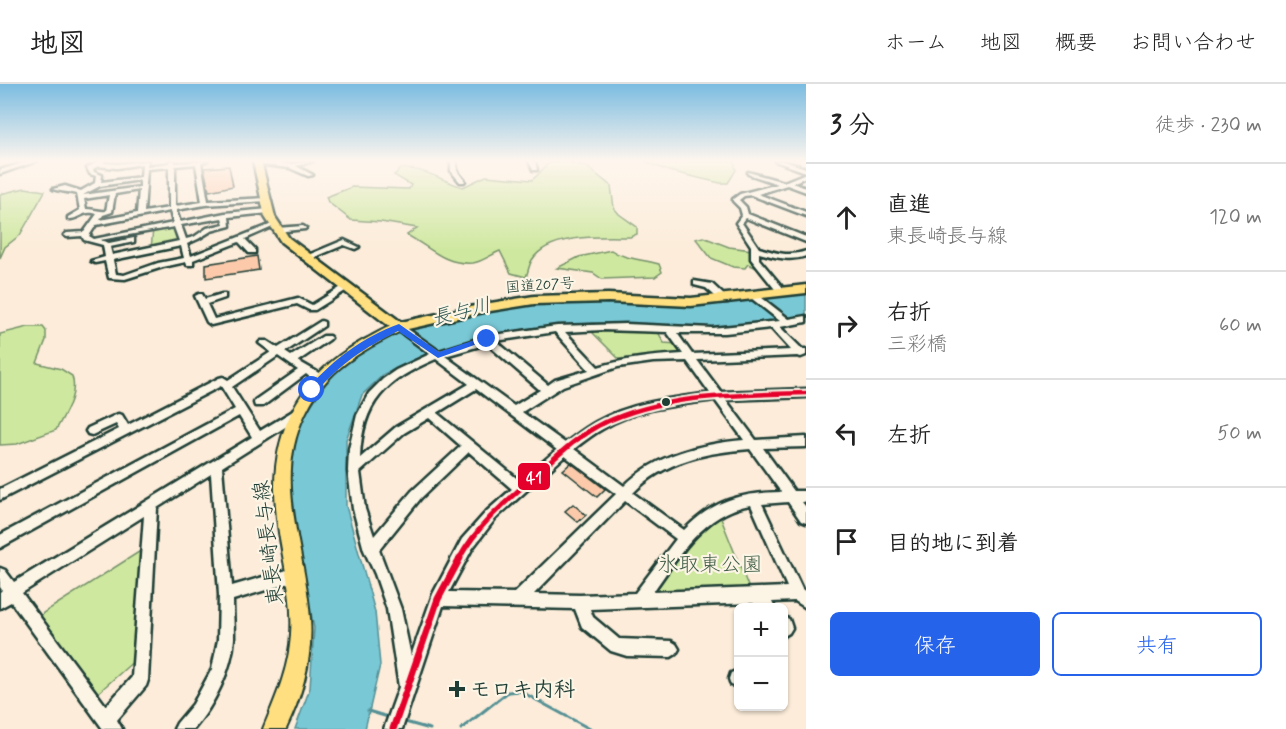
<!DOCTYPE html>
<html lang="ja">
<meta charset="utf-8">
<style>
:root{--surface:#fff;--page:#f2f2f2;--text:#222;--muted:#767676;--line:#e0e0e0;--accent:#2563eb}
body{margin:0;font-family:Mynerve,"Klee One",sans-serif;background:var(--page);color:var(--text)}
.controls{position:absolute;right:18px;bottom:18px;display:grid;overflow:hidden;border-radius:9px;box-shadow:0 2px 4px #0004}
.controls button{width:54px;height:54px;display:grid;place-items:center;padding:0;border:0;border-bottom:2px solid var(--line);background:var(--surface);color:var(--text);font:30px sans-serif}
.stop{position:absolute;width:18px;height:18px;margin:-14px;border:4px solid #2563eb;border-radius:50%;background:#fff}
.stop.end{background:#2563eb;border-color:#fff;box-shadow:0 2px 6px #0008}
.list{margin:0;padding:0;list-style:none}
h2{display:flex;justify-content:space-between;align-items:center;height:78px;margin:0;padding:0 24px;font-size:26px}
h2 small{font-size:20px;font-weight:400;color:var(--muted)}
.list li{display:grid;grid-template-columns:39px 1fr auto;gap:18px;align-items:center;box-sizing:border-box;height:108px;padding:0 24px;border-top:2px solid var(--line)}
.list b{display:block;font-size:22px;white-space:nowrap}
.list p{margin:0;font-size:20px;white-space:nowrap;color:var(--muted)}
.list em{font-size:20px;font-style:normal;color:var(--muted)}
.actions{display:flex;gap:12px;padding:18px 24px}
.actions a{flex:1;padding:14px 0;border:2px solid var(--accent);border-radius:9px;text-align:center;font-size:21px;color:var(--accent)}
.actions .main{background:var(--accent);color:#fff}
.icon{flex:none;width:33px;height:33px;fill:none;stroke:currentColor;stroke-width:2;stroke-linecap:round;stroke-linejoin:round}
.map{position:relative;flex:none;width:806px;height:645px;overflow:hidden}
header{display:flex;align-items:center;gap:36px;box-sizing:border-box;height:84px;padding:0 30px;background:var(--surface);border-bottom:2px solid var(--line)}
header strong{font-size:28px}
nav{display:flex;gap:33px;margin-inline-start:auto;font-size:21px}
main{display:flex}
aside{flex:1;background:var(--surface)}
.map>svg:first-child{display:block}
</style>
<header>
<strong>地図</strong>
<nav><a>ホーム</a><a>地図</a><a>概要</a><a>お問い合わせ</a></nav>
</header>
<main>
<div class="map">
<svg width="806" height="645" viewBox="0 0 806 645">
<rect width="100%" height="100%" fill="#fcecd9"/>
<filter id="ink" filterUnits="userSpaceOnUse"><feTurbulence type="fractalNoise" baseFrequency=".0167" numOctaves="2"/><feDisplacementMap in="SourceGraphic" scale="12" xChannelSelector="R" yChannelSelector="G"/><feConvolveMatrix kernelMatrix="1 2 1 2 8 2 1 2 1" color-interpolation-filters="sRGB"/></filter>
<g filter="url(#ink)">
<!-- green -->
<path fill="#cee89f" stroke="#76926a" stroke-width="1.5" d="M567 77 587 83 611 102 614 124 619 130 637 143V150L630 153C603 153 549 149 532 176 529 181 528 188 526 193L511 189 500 167C492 170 482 178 473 179 444 181 431 164 407 151L417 144 381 138 351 136 328 118 326 113 352 103 409 105 411 101 394 91 401 85C424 83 442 97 463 103L486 92 532 96C548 83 542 77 567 77Z
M644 77H734L736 86 728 99H720L669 87Z
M25 104 45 107 20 151 5 163 0 174V110Z
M174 142 179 157 151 165 153 145Z
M703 153 729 163 752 166 761 186 748 180 745 184 733 183 711 174 696 155Z
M611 166C625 176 643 175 659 180L662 188 655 193 602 195 593 189 557 184 579 173Z
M28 243H43L46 247V256L37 279 61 285 72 292C78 311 65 329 56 346L17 360 0 361V250Z
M589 245 657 246 664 259 677 260 684 269 619 275Z
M720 432 750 507 662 510 655 503 689 461Z
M142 466 136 575 98 609 41 533 43 529Z"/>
<!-- water -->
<path fill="#79c8d6" stroke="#559095" stroke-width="1.5" d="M806 208V234L712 244 593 239 524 245 454 261 422 272 384 290 362 311 346 356V422L375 528 380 581 365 645H295L310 604 314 544 289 416 291 371 302 335 324 302 342 281 370 261 396 250 478 229 527 221 571 218 651 219 680 223 710 221Z"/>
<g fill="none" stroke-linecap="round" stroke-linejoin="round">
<!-- stream -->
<path stroke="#559095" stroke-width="3" d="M368 627 388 633
M405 638 430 645
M461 645 508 608 520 607 590 645"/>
</g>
<!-- building -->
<path fill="#fccaab" stroke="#1f3d34" stroke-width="1.5" d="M229 82 233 102 209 107 204 84Z
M257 172 259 186 206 194V180Z
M571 379 605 405 597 413 563 386Z
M573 420 586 431 578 438 565 427Z"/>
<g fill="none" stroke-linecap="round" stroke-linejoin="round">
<!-- minor casing -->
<g stroke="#1f3d34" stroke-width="5">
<path id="minor" d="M29 77H37L0 90V86Z
M99 77H106L103 79 117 80 148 77 147 82 169 79V77H175V79L207 77 201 79 208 117 268 114 269 115 266 117 205 121 176 126 180 138 225 129 269 125 272 127 269 129 229 133 230 142 211 147 198 155 187 160 191 172 272 140 277 141 245 155 255 165V169H249L239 158 193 176V181H187L186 178 163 183 125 195 109 194 105 177 95 179 91 177 105 173 103 161 84 156 82 152 67 153 64 151 67 149 84 148 97 130C83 125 79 136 68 135V133L80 126 77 110C71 108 56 107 53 105L65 102 81 107 95 99 96 92 90 90 87 84ZM142 80 141 93 101 98 102 91 94 88 93 85 98 82 117 84ZM196 80 202 118 175 122V82ZM169 83V124L144 128 147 85ZM140 96V103L83 111 100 102ZM139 106 137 129 100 136 103 131 112 128 115 110ZM109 111 106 127C100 128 92 125 86 125L84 115ZM170 127 173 139 94 155 89 152 96 141ZM222 134 224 140 207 144 194 153 186 155 181 141ZM174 143 179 157 112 171 110 163 134 158V154L109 159 100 156ZM181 162 184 174 158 179 124 191 116 190 113 176Z
M258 77 291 80 313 77 296 82 313 91 308 92 290 84 256 80V78Z
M449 77H456L457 87 465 97 464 98H460L451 87V79Z
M529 77H535L537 86H533Z
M775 77H783L806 84V88Z
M748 88 784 98 806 89V93L792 99 806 104V108L787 101 758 110 806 128V132L751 111 744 112 739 116 746 123 748 130 806 153V158L746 134 742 139 759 164C776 169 789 173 806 167V172C790 178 775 173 759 169V175L784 205V209H778L751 175V162L736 139 742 131 740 124 733 117V115L740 110 778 100 748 90Z
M303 142 306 144 305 145 277 148 274 146 277 144Z
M344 156 359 163 355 165 344 161 308 176 301 174Z
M694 197 712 200 729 216 728 218H722L706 204 694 201Z
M343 202H349L350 204 315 226H309L297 220 211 241 207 238 195 212 199 210H202L205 215 222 210H225V214L207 220 214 235 298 214 312 221Z
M751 210H757L789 235 806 232V238L780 243 802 265H806V271L801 273 797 272 697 276 721 308 806 305V313L726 316 756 356 806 353V363L763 364 794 407H806V417L802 418 806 423V439L801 437 788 418 762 420 802 505 806 508V524L795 517 772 518 775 524H758L753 519 590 525 593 533 619 555 671 557 676 560 679 565 676 570 671 573 627 572 611 567 582 543 575 525 443 522 402 645H384L399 603 387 525 375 490 364 466 353 425 348 387 349 365 357 331 369 309 383 295 396 286 430 270 396 245V241H402L439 267 487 252 557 242 626 240 712 244 780 237 751 214ZM771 244 791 266 692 270 677 249H725ZM602 246 667 248 683 270C654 272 626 274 598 283L565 248ZM555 248 589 286 555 296 548 301 496 257ZM487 260 540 306 514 322 445 272ZM436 275 469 300 396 343 360 374C362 318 386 296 436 275ZM687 277 710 309C672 314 631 318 596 338 585 344 575 352 565 359L522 328 563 302 618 283 653 278ZM476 305 557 366 520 397 437 329ZM715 316 744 356C700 360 656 370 624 402L574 365C583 358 593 350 604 344 638 324 678 321 715 316ZM429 334 461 362 412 407 374 452 365 425 360 388 404 349ZM750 365 781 408C739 409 714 416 684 446L633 409C664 377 707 368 750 365ZM469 368 512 405 487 427 462 455 433 510 411 572 401 525 379 466 421 414ZM565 372 616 410 514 509 449 508 472 465 495 435ZM625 417 676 455 635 509 580 511 534 510ZM751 421 787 503 653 508C678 473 704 428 751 421Z
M321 237 324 238V242L285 268 291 272 323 252H329L331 254 329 256 298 277 324 292 325 295 324 298H316L306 290 263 322H255L254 319 255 316 298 286 278 272 232 303 260 347 293 327H301L302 330 301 333 222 383 232 502 294 484 299 486 301 491 299 496 233 516C233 529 234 542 234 554 232 586 214 621 194 645H174L177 639 193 620 212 585 218 556 219 511 211 390 157 424 148 596 146 602 117 636 122 645H103L11 518 0 524V508L2 506 0 503V484L5 486 14 498 252 353 239 332 0 464V451L235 325 221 302 0 416V405L119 345 116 340 92 351 88 350 86 347 88 344 118 330 122 331 128 341 219 294 223 293 228 296 271 268 259 259 261 257H267L278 264ZM144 432 132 593 106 622 22 509Z
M784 533 789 535 792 544 789 549 784 552Z
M738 586V602L737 603 731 601 729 595 731 589Z"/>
</g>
<!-- major casing -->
<g stroke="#1f3d34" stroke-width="4">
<path id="major" d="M399 239 405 243 403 246C379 258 354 270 334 289 322 300 312 315 305 330 272 397 306 465 310 535 313 573 302 612 286 645H263C276 613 289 585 291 550 294 507 279 466 276 424 269 352 298 292 362 257 374 251 386 243 399 239Z"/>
</g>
<!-- highway casing -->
<g stroke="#1f3d34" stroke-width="5">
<path id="highway" d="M253 77H261L275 133 289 154 401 238 484 220 534 212 608 210 691 214 806 201V209L691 222 608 218 534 220 484 228 399 247 394 246 281 158 265 133Z"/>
</g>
<!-- minor -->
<use href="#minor" fill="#fcf5e5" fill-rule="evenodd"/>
<!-- major -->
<use href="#major" fill="#ffdf80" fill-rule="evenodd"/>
<!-- highway -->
<use href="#highway" fill="#ffdf80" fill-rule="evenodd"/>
<!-- bus-1-far2 casing -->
<g stroke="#fcf5e5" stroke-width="9">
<path id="bus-1-far2" d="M602 340C665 310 737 311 806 309"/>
</g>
<!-- bus-1-far1 casing -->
<g stroke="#fcf5e5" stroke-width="10">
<path id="bus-1-far1" d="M459 475C478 440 508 416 538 389 558 371 580 350 605 338"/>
</g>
<!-- bus-1 casing -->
<g stroke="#fcf5e5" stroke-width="11">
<path id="bus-1" d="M393 645 438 515 460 474"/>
</g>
<!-- bus-1-far2 -->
<use href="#bus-1-far2" stroke="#e4002b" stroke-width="4.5"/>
<!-- bus-1-far1 -->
<use href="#bus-1-far1" stroke="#e4002b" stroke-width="5"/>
<!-- bus-1 -->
<use href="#bus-1" stroke="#e4002b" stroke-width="7"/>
</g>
</g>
<!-- sky -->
<linearGradient id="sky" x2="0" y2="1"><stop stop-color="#7bbce1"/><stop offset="0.46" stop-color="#fef6ee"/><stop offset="1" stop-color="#fef6ee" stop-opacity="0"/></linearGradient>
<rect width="806" height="167" fill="url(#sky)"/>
<!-- route -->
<path fill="#2563eb" d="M399 240 439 268 487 252 491 255 438 274 398 247C364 264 341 279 316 308H309V303C334 275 363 253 399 240Z"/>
<!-- markers -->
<g fill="#1f3d34" stroke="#fcf5e5" stroke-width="2">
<circle cx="666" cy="318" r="5"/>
<path d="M454 596h6v6h6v6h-6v6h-6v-6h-6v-6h6z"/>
</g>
<g text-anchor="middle" stroke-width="4.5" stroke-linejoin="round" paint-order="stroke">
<!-- far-street labels -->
<g font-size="15" fill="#1f3d34" stroke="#fcf5e5">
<text transform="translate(540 201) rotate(-4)" y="5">国道207号</text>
</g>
<!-- water labels -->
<g font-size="20" font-style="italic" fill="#315954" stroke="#fcf5e5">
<text transform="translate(461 227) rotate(-14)" y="7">長与川</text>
</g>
<!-- near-street labels -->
<g font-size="21" fill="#1f3d34" stroke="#fcf5e5">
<text transform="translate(268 459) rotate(-97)" y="7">東長崎長与線</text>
</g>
<!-- near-park labels -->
<g font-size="21" fill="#425f49" stroke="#fcf5e5">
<text x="710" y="487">氷取東公園</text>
</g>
<!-- near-poi labels -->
<g font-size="21" font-weight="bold" fill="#1f3d34" stroke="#fcf5e5" text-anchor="start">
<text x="470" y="612">モロキ内科</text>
</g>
</g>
<rect stroke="#fcf5e5" stroke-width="2" x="517" y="378" width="34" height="29" rx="6" fill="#e4002b"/>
<g font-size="16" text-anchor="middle" font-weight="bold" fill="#fff">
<text x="534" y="399">41</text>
</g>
</svg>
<div class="controls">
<button>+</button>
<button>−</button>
</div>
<div class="stop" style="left:312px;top:306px"></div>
<div class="stop end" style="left:487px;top:255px"></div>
</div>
<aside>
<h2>3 分<small>徒歩 · 230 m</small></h2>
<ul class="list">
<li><svg class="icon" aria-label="ahead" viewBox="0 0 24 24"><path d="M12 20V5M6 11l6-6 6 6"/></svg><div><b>直進</b><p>東長崎長与線</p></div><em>120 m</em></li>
<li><svg class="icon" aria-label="right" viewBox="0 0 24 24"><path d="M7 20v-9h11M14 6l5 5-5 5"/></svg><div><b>右折</b><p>三彩橋</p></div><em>60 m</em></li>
<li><svg class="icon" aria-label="left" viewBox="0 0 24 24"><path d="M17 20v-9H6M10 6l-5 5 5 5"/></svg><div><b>左折</b></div><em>50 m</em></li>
<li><svg class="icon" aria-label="arrive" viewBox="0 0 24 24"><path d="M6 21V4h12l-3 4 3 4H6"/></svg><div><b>目的地に到着</b></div></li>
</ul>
<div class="actions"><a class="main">保存</a><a>共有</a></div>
</aside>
</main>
